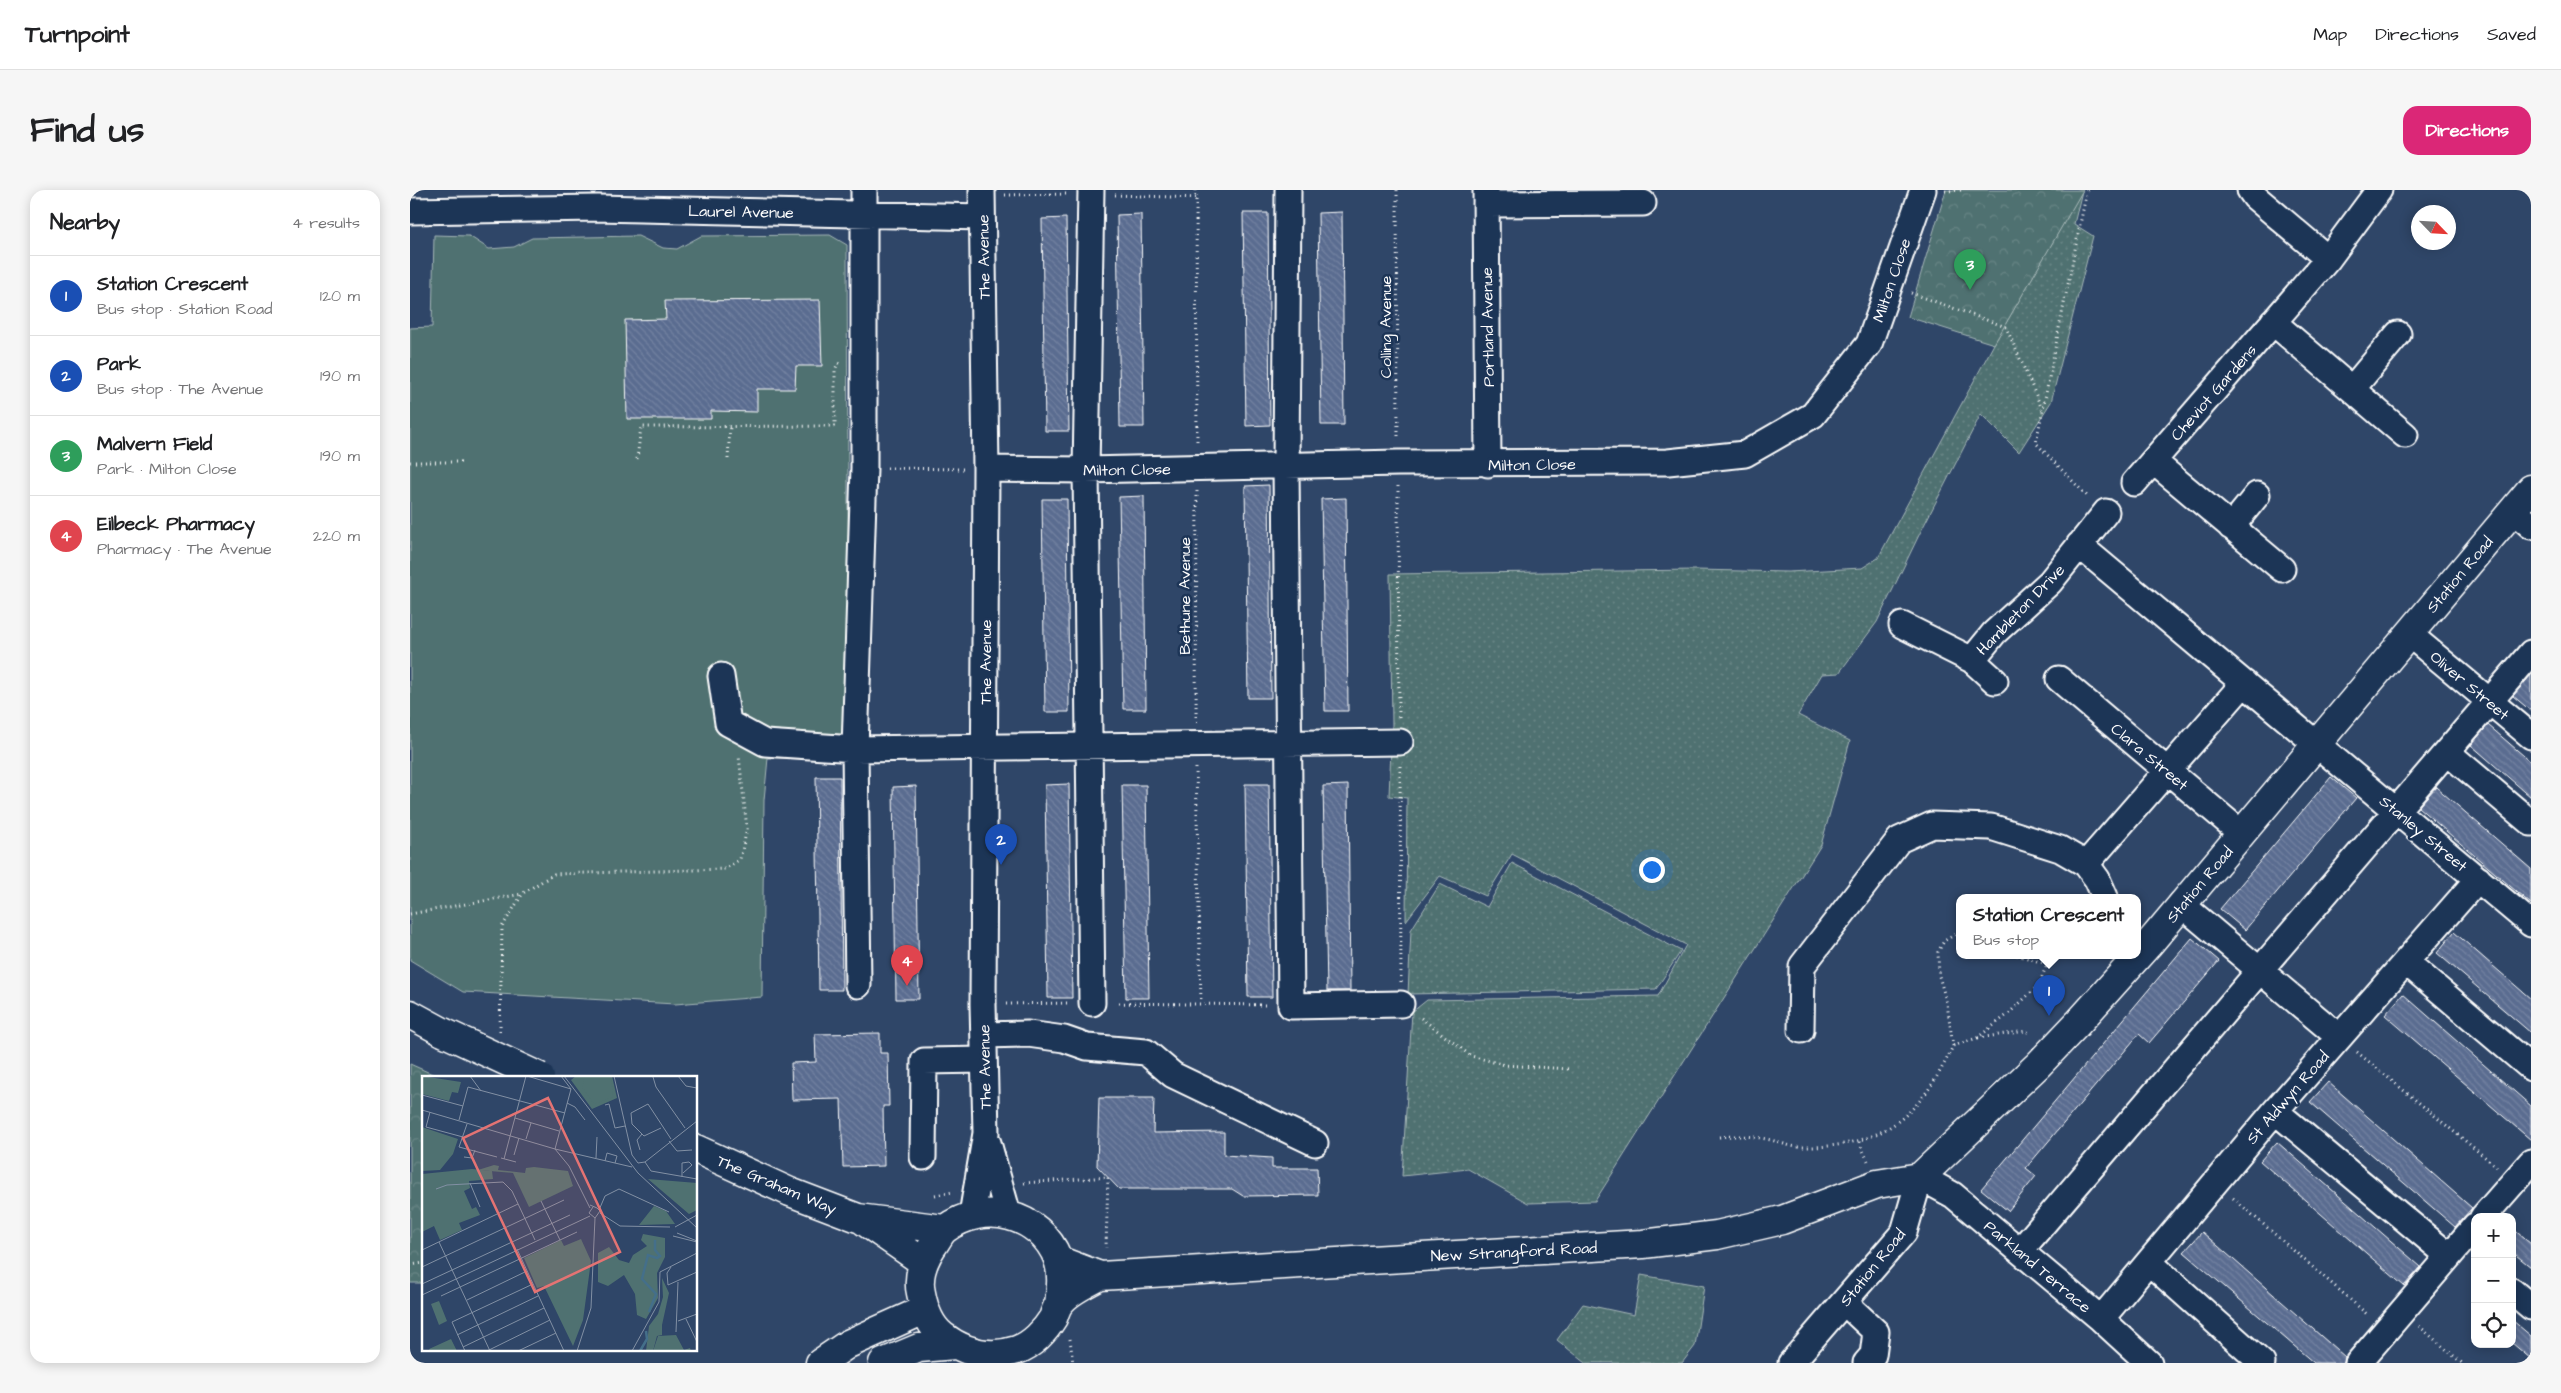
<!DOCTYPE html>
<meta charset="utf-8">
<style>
:root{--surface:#fff;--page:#f6f6f6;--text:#202124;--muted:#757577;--line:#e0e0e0;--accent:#db2777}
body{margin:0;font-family:"Architects Daughter",sans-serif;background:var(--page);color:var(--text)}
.controls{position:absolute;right:15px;bottom:15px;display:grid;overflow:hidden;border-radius:10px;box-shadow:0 2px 12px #0003}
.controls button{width:45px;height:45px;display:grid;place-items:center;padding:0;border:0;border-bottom:1px solid var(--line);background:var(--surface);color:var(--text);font:25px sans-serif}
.compass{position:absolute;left:2001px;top:15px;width:45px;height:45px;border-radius:50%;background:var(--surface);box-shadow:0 2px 12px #0003;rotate:115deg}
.you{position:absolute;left:1241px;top:679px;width:18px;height:18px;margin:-12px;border:4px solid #fff;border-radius:50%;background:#1a73e8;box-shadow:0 0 0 8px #1a73e833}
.badge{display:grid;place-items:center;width:32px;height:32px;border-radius:50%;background:var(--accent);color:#fff;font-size:16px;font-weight:700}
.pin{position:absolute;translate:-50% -41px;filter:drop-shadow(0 1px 2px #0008)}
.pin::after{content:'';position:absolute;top:26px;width:18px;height:15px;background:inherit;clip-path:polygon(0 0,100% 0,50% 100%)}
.popup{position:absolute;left:1546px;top:704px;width:185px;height:65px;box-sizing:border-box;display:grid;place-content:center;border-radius:10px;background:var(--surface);filter:drop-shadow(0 1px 4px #0005);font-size:16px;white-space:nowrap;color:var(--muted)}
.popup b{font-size:19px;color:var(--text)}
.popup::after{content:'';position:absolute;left:50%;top:100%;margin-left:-10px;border:10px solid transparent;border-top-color:var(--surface)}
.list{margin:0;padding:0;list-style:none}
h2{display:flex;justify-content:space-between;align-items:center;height:65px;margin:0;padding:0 20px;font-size:21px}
h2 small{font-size:16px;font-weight:400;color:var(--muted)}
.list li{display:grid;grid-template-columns:32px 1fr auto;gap:15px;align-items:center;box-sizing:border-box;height:80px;padding:0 20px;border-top:1px solid var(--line)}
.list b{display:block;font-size:19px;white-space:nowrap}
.list p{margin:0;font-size:16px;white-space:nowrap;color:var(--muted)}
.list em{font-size:16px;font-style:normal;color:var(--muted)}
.icon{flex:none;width:28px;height:28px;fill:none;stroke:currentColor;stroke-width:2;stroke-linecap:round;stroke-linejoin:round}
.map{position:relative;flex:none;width:2121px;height:1173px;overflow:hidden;border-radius:15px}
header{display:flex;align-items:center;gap:30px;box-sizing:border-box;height:70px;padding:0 25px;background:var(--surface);border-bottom:1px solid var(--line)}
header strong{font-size:24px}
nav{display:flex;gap:28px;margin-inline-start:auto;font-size:18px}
.intro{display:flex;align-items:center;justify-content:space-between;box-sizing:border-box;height:120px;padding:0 30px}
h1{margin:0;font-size:35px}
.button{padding:12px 22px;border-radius:15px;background:var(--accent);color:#fff;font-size:18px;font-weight:700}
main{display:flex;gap:30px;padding:0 30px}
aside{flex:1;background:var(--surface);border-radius:15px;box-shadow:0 2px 12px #0003}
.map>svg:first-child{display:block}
</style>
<header>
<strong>Turnpoint</strong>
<nav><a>Map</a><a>Directions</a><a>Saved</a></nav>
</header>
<div class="intro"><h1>Find us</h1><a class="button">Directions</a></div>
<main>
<aside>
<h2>Nearby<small>4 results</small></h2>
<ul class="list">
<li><span class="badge" style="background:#1a4fb4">1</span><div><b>Station Crescent</b><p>Bus stop · Station Road</p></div><em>120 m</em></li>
<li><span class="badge" style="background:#1a4fb4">2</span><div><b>Park</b><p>Bus stop · The Avenue</p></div><em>190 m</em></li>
<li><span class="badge" style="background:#2e9e5b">3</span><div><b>Malvern Field</b><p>Park · Milton Close</p></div><em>190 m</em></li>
<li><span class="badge" style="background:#e0444e">4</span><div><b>Eilbeck Pharmacy</b><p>Pharmacy · The Avenue</p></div><em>220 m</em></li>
</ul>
</aside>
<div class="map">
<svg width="2121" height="1173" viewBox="0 0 2121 1173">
<defs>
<pattern id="grass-dots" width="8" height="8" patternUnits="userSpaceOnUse" patternTransform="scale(1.25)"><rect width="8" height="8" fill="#4f7171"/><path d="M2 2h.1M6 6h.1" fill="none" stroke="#698686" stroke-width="1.8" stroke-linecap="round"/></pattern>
<pattern id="park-crowns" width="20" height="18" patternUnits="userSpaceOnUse" patternTransform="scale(1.25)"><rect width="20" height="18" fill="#4f7171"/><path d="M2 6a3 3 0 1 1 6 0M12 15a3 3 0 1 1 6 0" fill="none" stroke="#698686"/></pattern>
<pattern id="building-back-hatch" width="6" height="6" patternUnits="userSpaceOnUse" patternTransform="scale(1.25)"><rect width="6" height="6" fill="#5a6c90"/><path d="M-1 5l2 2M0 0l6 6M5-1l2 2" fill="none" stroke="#7382a1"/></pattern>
</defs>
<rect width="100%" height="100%" fill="#2f4668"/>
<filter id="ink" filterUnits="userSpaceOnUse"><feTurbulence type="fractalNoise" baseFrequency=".02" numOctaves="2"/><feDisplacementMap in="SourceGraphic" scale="10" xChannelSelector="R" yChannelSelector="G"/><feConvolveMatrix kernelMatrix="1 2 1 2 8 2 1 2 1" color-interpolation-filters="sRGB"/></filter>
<g filter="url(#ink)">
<!-- grass -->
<path fill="url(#grass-dots)" stroke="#a7b8b8" d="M1672 1 1664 34 1683 46 1641 212 1609 262 1571 224 1510 343 1467 432 1429 483 1412 484 1388 525 1440 551 1411 655 1185 1011 1118 1013 1058 979 992 986 1002 822 1017 810 1248 806 1276 755 1102 664 1076 706 1030 686 996 731 997 608 979 606 982 535 980 384 1286 380 1378 382 1452 378 1468 368 1584 154Z
M1102 673 1271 761 1246 799 998 804 1001 740 1030 694 1077 717Z
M1231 1085 1294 1096 1285 1156 1272 1173H1176L1147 1150 1173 1114 1224 1125Z"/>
<!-- park -->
<path fill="url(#park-crowns)" stroke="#a7b8b8" d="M1536 0H1673L1584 154 1498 127Z
M0 874 29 887H14V1093H0Z"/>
<!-- pitch -->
<path fill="#4f7171" stroke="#a7b8b8" d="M24 45 59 46 79 59 104 57 122 48 228 46 253 58 267 59 291 46 420 45 437 55 439 568H358L354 610 352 807 265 814 53 802 0 770V138L22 137Z"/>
<!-- building -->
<path fill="url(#building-back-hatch)" stroke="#fff" d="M932 22 934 235H911L908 23Z
M833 23H858L860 235 836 236Z
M731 24 734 237H710L707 25Z
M656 28 659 241H635L632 29Z
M410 110 412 176H386L385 199H347V222L301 221V229H217L215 130 256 129 255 111Z
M859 295 861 508H838L835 296Z
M734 306 736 519H713L709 307Z
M936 308 938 521H915L911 309Z
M632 309H657L659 522H635Z
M2121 485V521L2103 506Z
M2078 535 2121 572V607L2061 555Z
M406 587H430L432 800H409Z
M1921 587 1946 608 1835 740 1810 719Z
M659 594 662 808H638L635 595Z
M835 594H859L862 807H838Z
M712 595H736L739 808H716Z
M938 595 940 801H917L913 596Z
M506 596 509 809H486L483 597Z
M2026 597 2121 679V714L2008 617Z
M2044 742 2121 809V843L2027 763Z
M1782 748 1809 771 1739 853 1729 844 1616 978 1626 986 1598 1021 1571 999Z
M1993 804 2121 916V950L1975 825Z
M470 843V863H478L479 916H473L474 976 433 977 431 909 382 910 381 873 406 872 405 844Z
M1918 892 2062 1018 2045 1037 1900 912Z
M689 908H744L743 943 814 942V965L862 968V978H907L908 1005 833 1006 822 999H709L687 976Z
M1867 952 2011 1077 1994 1096 1850 971Z
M2102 1038 2121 1054V1077L2102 1062Z
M1792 1042 1935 1167 1934 1173H1904L1774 1062Z
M2102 1130 2121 1146V1169L2102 1153Z"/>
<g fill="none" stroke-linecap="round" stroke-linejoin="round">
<!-- minor casing -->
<g stroke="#fff" stroke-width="29">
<path id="minor" d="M681 0 676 280 682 813
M878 0 876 276 881 816 991 814
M1076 0 1078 274
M1840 0 1845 7 1918 69
M1076 14 1233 13
M0 21 188 18 572 27
M1863 132 1995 245
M1942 199 1988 144
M1743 271 1872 379
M576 279 676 280 988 273 1258 272 1335 264 1403 225 1459 154 1513 0
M1724 293 1918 69 1969 0
M2103 320 2121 336
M1821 337 1847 305
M1669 355 2121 734
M1492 435 1562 470 1585 491
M1999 444 2121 546
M1562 470 1584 443 1640 392 1696 322
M311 486 318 533 355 553 445 559 990 552
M1649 489 1831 643
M2037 562 2121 633
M1676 674 1834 493
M1771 714 1929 847
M1996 772 2121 878
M448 795 445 559 454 278V0
M1391 840 1392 776 1489 650 1522 635 1581 637 1650 659 1676 674 1687 689 1695 707
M574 845 618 844 654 849 677 857 736 862 763 885 905 953
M1865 921 2039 1066
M578 953 598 1024
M513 967 514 871 574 870
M562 1025 576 943 573 814 576 279 572 0
M2073 1027 2121 972
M1610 1061 2121 463
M1739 1072 1852 1173
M2102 1101 2121 1117
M1434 1112 1466 1142 1463 1165 1456 1173
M1691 1129 1865 921 2068 689
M1381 1173 1494 1042 1510 987 1543 1005 1691 1129 1739 1173
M1948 1173 2065 1036"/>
</g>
<!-- major casing -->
<g stroke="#fff" stroke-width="31">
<path id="major" d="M0 824 33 842
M286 959 380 1002 448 1028 534 1039
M454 1031 513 1072
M648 1070 690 1086 1233 1054 1307 1045 1372 1030 1467 994 1510 987 1628 875 1668 833 1738 755 2121 299
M649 1114C651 1099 653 1084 648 1069 630 1023 574 1010 535 1039 530 1043 526 1052 522 1057 513 1071 507 1086 511 1103 514 1119 520 1136 533 1146 555 1163 580 1169 607 1160 622 1155 635 1141 643 1128 645 1123 646 1118 649 1114 658 1101 676 1094 690 1086
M410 1173 438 1154 514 1120
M473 1173 509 1158 545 1155"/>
</g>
<!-- path -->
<path stroke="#fff" stroke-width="3" stroke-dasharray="1 4" stroke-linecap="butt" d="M786 0 787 254
M987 0 988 249
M1677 0 1626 253 1678 307
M1535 1 1553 0
M595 5 659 4
M705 5 787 8
M1501 103 1596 137 1632 219
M227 269 231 237 425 236V180L428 173 430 174
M318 269 320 236
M0 272H54
M477 278 553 279
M988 296 989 529
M786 532 787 301
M990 576 991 792
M786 578 791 813
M0 724 112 704
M1607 765 1637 774
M1629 795 1642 821
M704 813 858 815
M596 814 660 813
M1011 828 1061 866 1095 875 1158 879
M90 841 92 737 113 703 144 684 315 679 330 669 337 639 329 566
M1568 848 1616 841 1619 843
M1543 856 1537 814 1529 786 1528 762 1534 751 1546 744 1550 745
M1947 862 2087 977
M1309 947C1327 945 1343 946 1361 950 1369 952 1378 956 1387 957 1470 959 1509 929 1543 856L1567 848 1596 826 1629 795 1637 774 1654 765
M1449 952 1458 971
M614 993 698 987 696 1058
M525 1005 543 1002
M1823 1008 1958 1125
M0 1075 14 1073
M2009 1136 2052 1173
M660 1149 663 1173"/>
<!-- minor -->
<use href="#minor" stroke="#1d3557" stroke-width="25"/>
<!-- major -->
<use href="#major" stroke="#1d3557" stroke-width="28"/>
<!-- major-bridge casing -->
<g stroke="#fff" stroke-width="31" stroke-linecap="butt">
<path id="major-bridge" d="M33 842 130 887"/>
</g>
<!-- major-bridge -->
<use href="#major-bridge" stroke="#1d3557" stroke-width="28"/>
</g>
</g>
<g text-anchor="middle" stroke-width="5" stroke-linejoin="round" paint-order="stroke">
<!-- street labels -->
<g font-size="16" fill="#fff" stroke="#1d3557">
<text transform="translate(331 21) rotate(1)" y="6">Laurel Avenue</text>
<text transform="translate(573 67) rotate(-91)" y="6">The Avenue</text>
<text transform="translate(1481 90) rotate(-71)" y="6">Milton Close</text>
<text transform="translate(975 137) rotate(-90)" y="6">Colling Avenue</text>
<text transform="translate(1077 137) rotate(-91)" y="6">Portland Avenue</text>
<text transform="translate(1803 202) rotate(-49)" y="6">Cheviot Gardens</text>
<text transform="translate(1122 274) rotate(-1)" y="6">Milton Close</text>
<text transform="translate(717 279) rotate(-1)" y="6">Milton Close</text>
<text transform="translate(2049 384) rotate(-50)" y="6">Station Road</text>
<text transform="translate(774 406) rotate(-90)" y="6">Bethune Avenue</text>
<text transform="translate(1610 419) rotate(-46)" y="6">Hambleton Drive</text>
<text transform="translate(575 472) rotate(-90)" y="6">The Avenue</text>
<text transform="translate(2060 495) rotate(40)" y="6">Oliver Street</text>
<text transform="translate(1740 566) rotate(40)" y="6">Clara Street</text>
<text transform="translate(2014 643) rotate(40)" y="6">Stanley Street</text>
<text transform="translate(1789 694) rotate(-50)" y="6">Station Road</text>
<text transform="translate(574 877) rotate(-91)" y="6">The Avenue</text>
<text transform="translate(1877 907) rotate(-49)" y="6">St Aldwyn Road</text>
<text transform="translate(367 994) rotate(23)" y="6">The Graham Way</text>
<text transform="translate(1104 1061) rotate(-3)" y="6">New Strangford Road</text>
<text transform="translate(1628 1076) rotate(40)" y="6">Parkland Terrace</text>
<text transform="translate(1462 1077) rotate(-51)" y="6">Station Road</text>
</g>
</g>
<!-- overview -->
<g transform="translate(12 886)">
<rect width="275" height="275" fill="#2f4668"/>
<path d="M0 0 39 6 36 17 30 16 27 25 0 18ZM0 51 36 63 31 78 18 94 0 95ZM72 89 77 90 76 94 103 97 104 92 112 91 146 95 151 110 107 131 91 97 56 94ZM232 130 244 135 253 148 217 149ZM254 259 262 274 268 272 269 275H231L236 260ZM29 263 35 275H8L7 273Z" fill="#4f7171"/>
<path d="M226 103 275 107V134L267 138ZM240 202 247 217 240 249V259L235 260 231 275H224L227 250 236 238 241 221Z" fill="#4f7171"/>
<path d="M154 0H190L195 22 170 33 149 4ZM50 93 70 95 71 103 47 105 48 112 42 115 50 133 54 131 58 139 37 147 40 154 18 164 12 150 0 156V98ZM221 158 243 162V181L235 197 236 222 224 243 215 239 213 218 202 199 186 210 176 206V177L187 171 197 184 207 187 211 179 225 170 219 164Z" fill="#4f7171"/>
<path d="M163 0H189L191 21 172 28 160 11ZM159 163 169 185 161 244 151 270 122 210 115 212 102 182 139 164 142 170ZM17 225 25 245 17 249 9 228Z" fill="#4f7171"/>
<path fill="none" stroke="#446f8a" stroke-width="2.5" d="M227 236 234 218 220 203 226 179 235 182 238 180 233 174V164M218 275 225 263 224 255"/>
<path fill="none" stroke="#8290a4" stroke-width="1" d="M48 0 59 15M105 0 149 13M139 0 149 13M142 0 216 97 275 152M192 0 210 79 216 87 223 86 275 45M256 0 264 10 275 12M231 1 234 11 263 52M149 13 133 73 210 91M0 19 41 30M145 27 153 31 163 44M183 29 187 28 193 52 203 50M0 34 133 73 147 90 168 132M8 36 4 51 41 61M93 42 137 55M37 44 46 11 143 37M45 48 37 71 75 81M239 52 222 60 210 48 209 37 226 28 249 63M104 63 109 47M247 65 255 75 270 74M218 74 215 64 220 58M92 79 97 62M42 81 50 82 53 74M79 82 94 86M174 82 175 61M82 83 104 0M183 85 185 77 195 80 193 87M223 86 229 95 275 103M260 101V87L267 86 270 89 261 97M48 107 58 131M14 113 25 109 81 106 90 115 113 164M119 125 138 164M168 129 175 132 178 135 173 142 167 137 171 131M177 134 183 120 197 113 247 136M178 137 198 150 248 151M253 151 275 139M255 157 275 165M251 160 275 166M17 166 68 275M95 173 142 275M0 174 96 128M0 191 142 124M249 191 245 197 246 209 275 196M0 208 148 139M0 219 168 140M19 220 155 156M45 224 105 195M264 243 275 266M256 245 275 238M254 256 256 206M35 259 116 220M41 271 122 232M43 275 30 246 111 208M65 275 128 244M96 275 134 257M155 275 169 232 173 142M210 275 237 226 238 196 275 177"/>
<path fill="#e47373" fill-opacity="0.15" stroke="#e47373" stroke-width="2.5" d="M126 22 198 176 113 216 41 62Z"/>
<rect width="275" height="275" fill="none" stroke="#fff" stroke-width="2.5"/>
</g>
</svg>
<div class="controls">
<button>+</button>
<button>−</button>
<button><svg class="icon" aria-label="locate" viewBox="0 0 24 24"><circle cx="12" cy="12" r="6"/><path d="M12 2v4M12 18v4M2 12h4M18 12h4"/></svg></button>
</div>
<svg class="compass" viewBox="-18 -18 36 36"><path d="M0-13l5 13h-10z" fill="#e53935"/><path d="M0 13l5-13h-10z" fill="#757577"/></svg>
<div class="you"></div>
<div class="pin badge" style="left:1639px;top:826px;background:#1a4fb4">1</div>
<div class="popup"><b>Station Crescent</b>Bus stop</div>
<div class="pin badge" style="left:591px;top:675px;background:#1a4fb4">2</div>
<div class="pin badge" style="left:1560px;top:100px;background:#2e9e5b">3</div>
<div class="pin badge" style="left:497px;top:796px;background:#e0444e">4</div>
</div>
</main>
